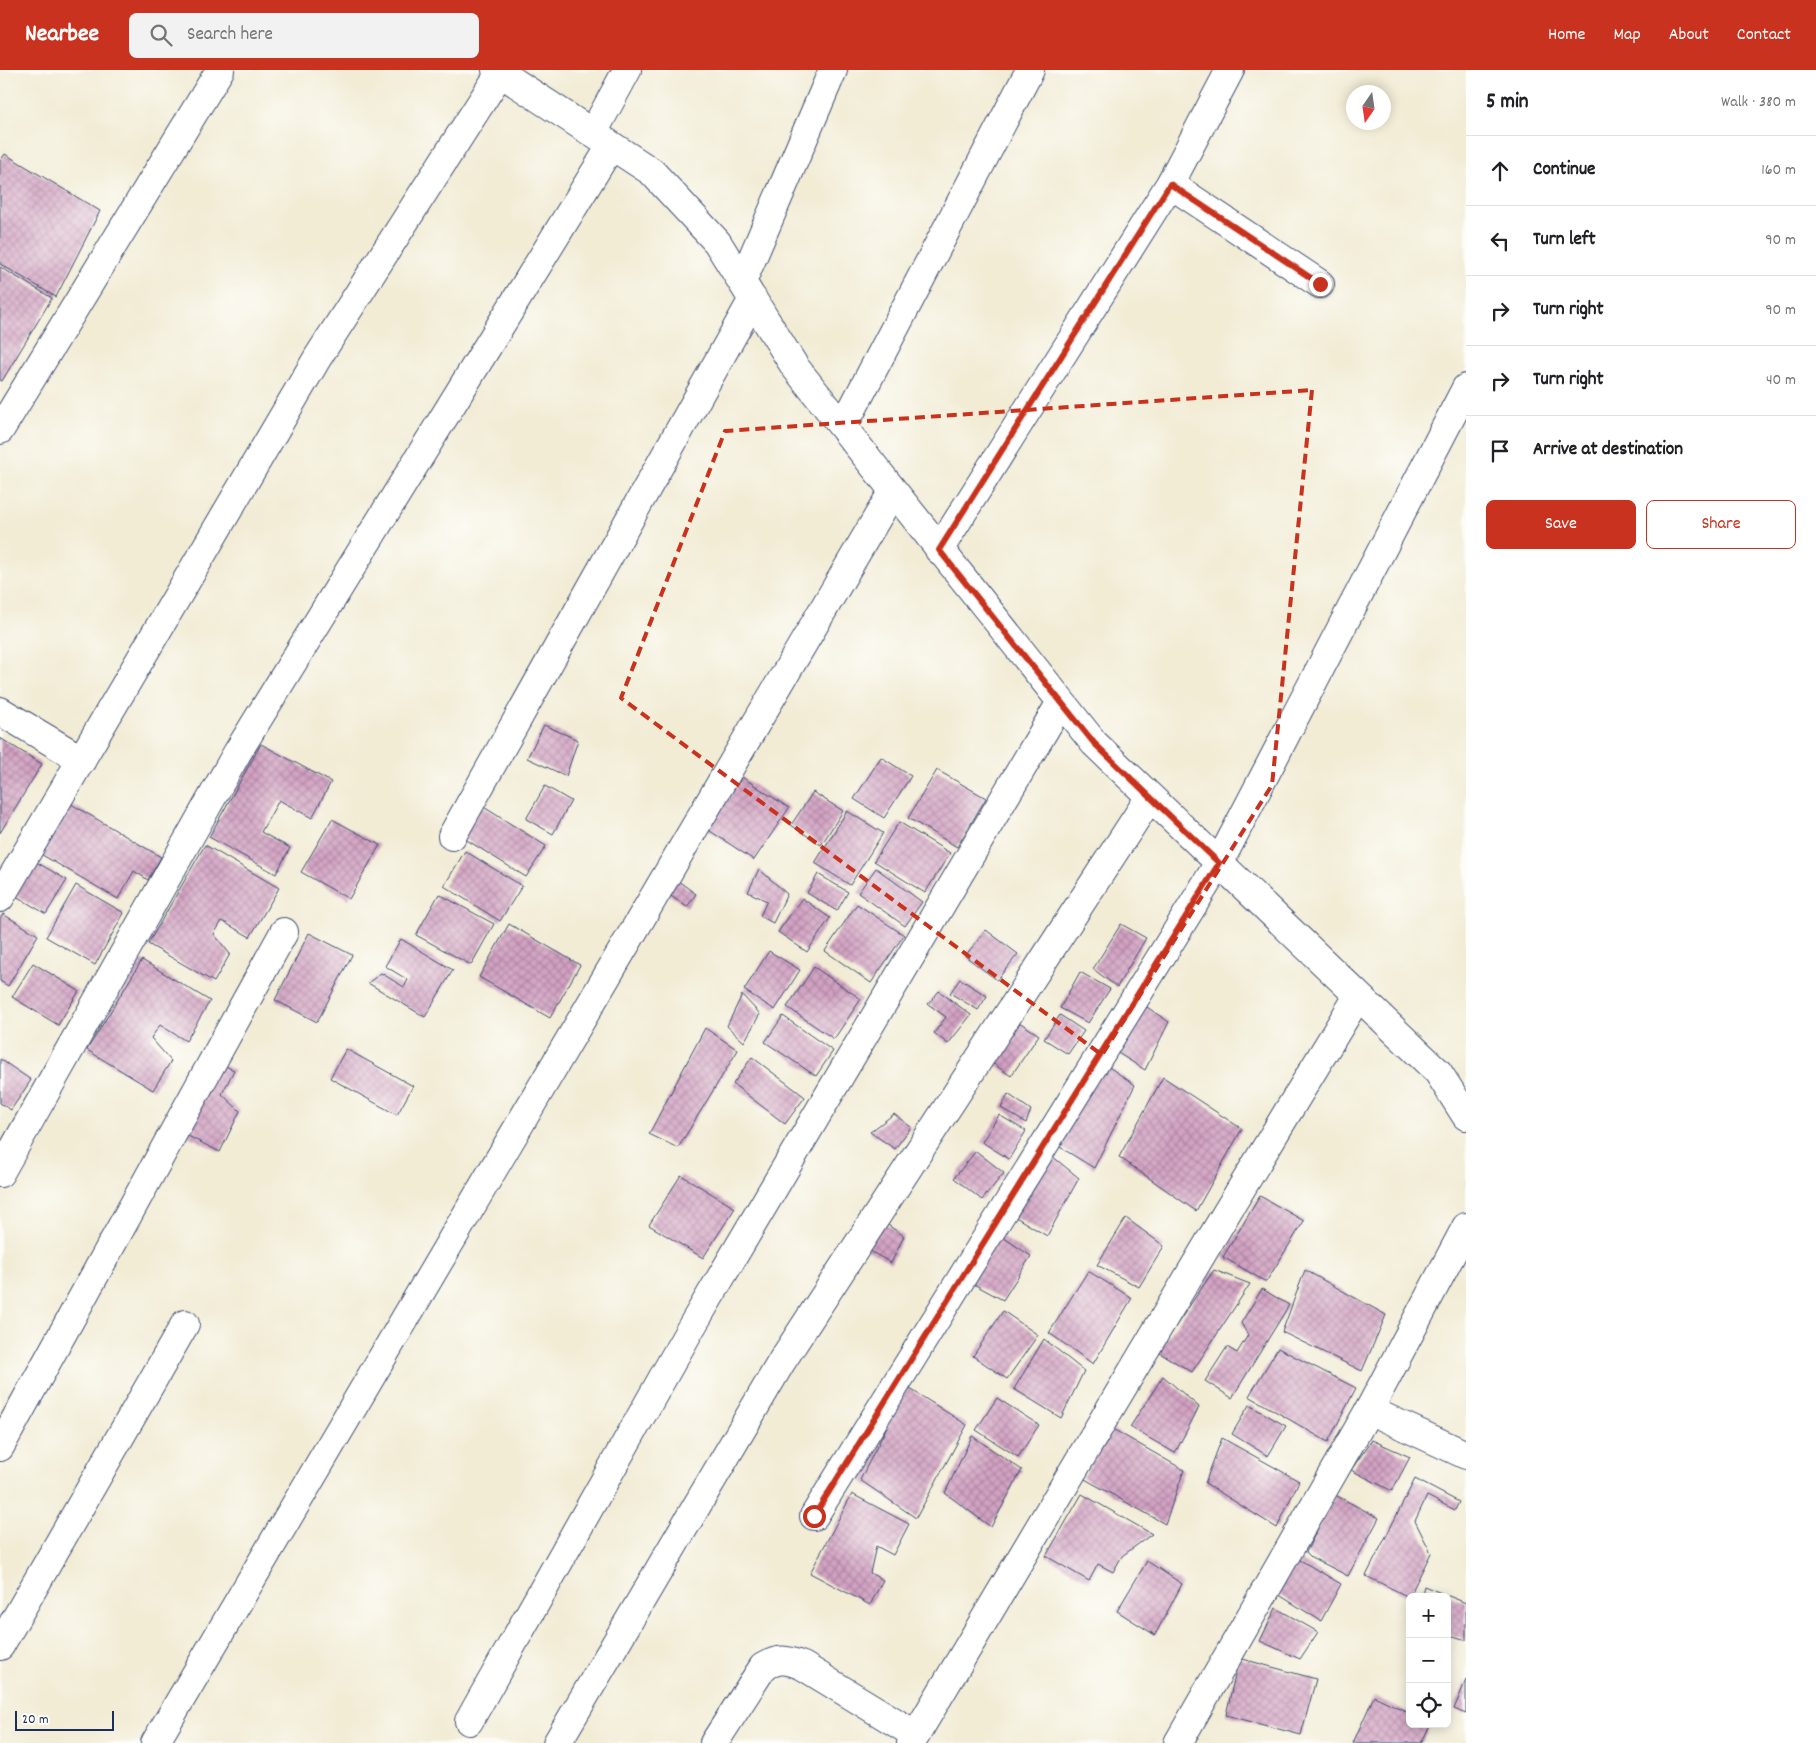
<!DOCTYPE html>
<meta charset="utf-8">
<style>
:root{--surface:#fff;--page:#f2f2f2;--text:#202124;--muted:#757577;--line:#e0e0e0;--accent:#c8321e}
body{margin:0;font-family:Dekko,sans-serif;background:var(--page);color:var(--text)}
.controls{position:absolute;right:15px;bottom:15px;display:grid;overflow:hidden;border-radius:8px;box-shadow:0 2px 12px #0003}
.controls button{width:45px;height:45px;display:grid;place-items:center;padding:0;border:0;border-bottom:1px solid var(--line);background:var(--surface);color:var(--text);font:25px sans-serif}
.compass{position:absolute;left:1346px;top:15px;width:45px;height:45px;border-radius:50%;background:var(--surface);box-shadow:0 2px 12px #0003;rotate:193deg}
.scale{position:absolute;left:15px;bottom:12px;width:99px;box-sizing:border-box;padding-left:5px;border:2px solid #1b2f5e;border-top:0;font-size:14px;line-height:18px;white-space:nowrap;color:#1b2f5e;-webkit-text-stroke:4px #fdfcf7;paint-order:stroke}
.stop{position:absolute;width:15px;height:15px;margin:-11px;border:4px solid #c8321e;border-radius:50%;background:#fff}
.stop.end{background:#c8321e;border-color:#fff;box-shadow:0 1px 5px #0008}
.list{margin:0;padding:0;list-style:none}
h2{display:flex;justify-content:space-between;align-items:center;height:65px;margin:0;padding:0 20px;font-size:21px}
h2 small{font-size:16px;font-weight:400;color:var(--muted)}
.list li{display:grid;grid-template-columns:32px 1fr auto;gap:15px;align-items:center;box-sizing:border-box;height:70px;padding:0 20px;border-top:1px solid var(--line)}
.list b{display:block;font-size:19px;white-space:nowrap}
.list em{font-size:16px;font-style:normal;color:var(--muted)}
.actions{display:flex;gap:10px;padding:15px 20px}
.actions a{flex:1;padding:11px 0;border:1px solid var(--accent);border-radius:8px;text-align:center;font-size:18px;color:var(--accent)}
.actions .main{background:var(--accent);color:#fff}
.icon{flex:none;width:28px;height:28px;fill:none;stroke:currentColor;stroke-width:2;stroke-linecap:round;stroke-linejoin:round}
.map{position:relative;flex:none;width:1466px;height:1673px;overflow:hidden}
header{display:flex;align-items:center;gap:30px;box-sizing:border-box;height:70px;padding:0 25px;background:var(--accent);color:#fff}
header strong{font-size:24px}
nav{display:flex;gap:28px;margin-inline-start:auto;font-size:18px}
.search{width:350px;height:45px;background:var(--page);display:flex;align-items:center;gap:12px;box-sizing:border-box;padding:0 18px;border-radius:8px;color:var(--muted);font-size:19px}
main{display:flex}
aside{flex:1;background:var(--surface)}
.map>svg:first-child{display:block}
</style>
<header>
<strong>Nearbee</strong>
<div class="search"><svg class="icon" aria-label="search" viewBox="0 0 24 24"><circle cx="10" cy="10" r="6"/><path d="M15 15l6 6"/></svg>Search here</div>
<nav><a>Home</a><a>Map</a><a>About</a><a>Contact</a></nav>
</header>
<main>
<div class="map">
<svg width="1466" height="1673" viewBox="0 0 1466 1673">
<defs>
<pattern id="building-cross-hatch" width="8" height="8" patternUnits="userSpaceOnUse" patternTransform="scale(1.25)"><rect width="8" height="8" fill="#d3a2c2"/><path d="M0 0l8 8M0 8l8-8" fill="none" stroke="#aa84a1"/></pattern>
</defs>
<rect width="100%" height="100%" fill="#fdfcf7"/>
<filter id="ink" filterUnits="userSpaceOnUse"><feTurbulence type="fractalNoise" baseFrequency=".02" numOctaves="2"/><feDisplacementMap in="SourceGraphic" scale="10" xChannelSelector="R" yChannelSelector="G"/><feConvolveMatrix kernelMatrix="1 2 1 2 8 2 1 2 1" color-interpolation-filters="sRGB"/></filter>
<filter id="wash" filterUnits="userSpaceOnUse"><feTurbulence type="fractalNoise" baseFrequency=".0096" numOctaves="4" result="noise"/><feDisplacementMap in="SourceGraphic" scale="20" xChannelSelector="R" yChannelSelector="G"/><feGaussianBlur stdDeviation="1.12" result="paint"/><feColorMatrix in="noise" values="0 0 0 0 0 0 0 0 0 0 0 0 0 0 0 0 0 1.4 0 .05"/><feComposite in="paint" operator="in"/></filter>
<g filter="url(#wash)">
<rect width="100%" height="100%" fill="#f2ecd5"/>
<g id="blocks">
<!-- building -->
<path fill="url(#building-cross-hatch)" d="M5 84 100 141 56 227 0 194V91Z
M0 197 52 228 2 311 0 310Z
M544 655 578 670 566 706 527 688Z
M0 668 42 694 0 763Z
M261 674 331 712 312 748 279 730 261 762 290 778 276 804 209 767Z
M881 687 911 706 884 748 854 729Z
M937 700 986 728 957 777 908 748Z
M742 707 789 738 754 790 707 759Z
M545 716 571 731 553 764 526 749Z
M813 722 843 741 821 775 791 755Z
M66 731 161 787 148 810 134 801 118 829 37 782Z
M482 736 546 776 526 807 462 767Z
M847 741 883 763 850 815 815 793Z
M332 749 380 775 349 829 301 802Z
M899 752 950 783 925 823 874 791Z
M205 775 279 818 250 867 222 851 214 864 230 884 214 912 148 874Z
M465 781 522 816 500 851 444 816Z
M31 789 67 810 46 844 11 823Z
M876 798 922 832 905 856 858 823Z
M759 799 787 824 773 853 760 846 767 831 748 822Z
M818 804 848 822 837 841 807 823Z
M674 808 696 824 687 837 665 822Z
M76 815 124 843 95 895 46 867Z
M439 824 494 854 471 895 416 865Z
M802 828 830 848 807 882 778 862Z
M857 834 904 865 871 913 825 881Z
M3 844 38 865 8 916 0 911V848Z
M509 854 580 895 550 948 479 907Z
M1121 854 1146 868 1117 917 1093 899Z
M986 860 1018 884 997 910 965 886Z
M309 863 352 885 317 952 275 930Z
M401 869 453 900 425 947 368 913 381 903 404 917 408 910 385 896Z
M769 881 800 900 775 940 744 920Z
M142 890 210 931 186 971 160 955 151 968 171 991 153 1020 87 980Z
M33 893 79 921 58 955 12 927Z
M814 897 861 929 834 969 787 937Z
M1080 902 1110 919 1088 953 1060 938Z
M960 909 987 926 978 940 950 923Z
M939 921 971 945 948 974 934 963 946 947 928 934Z
M742 925 760 944 744 972 727 956Z
M1141 933 1169 952 1145 1000 1113 980Z
M1060 945 1084 961 1068 984 1044 969Z
M783 946 833 981 816 1006 765 972Z
M1016 950 1039 965 1011 1006 988 990Z
M705 958 738 980 678 1078 649 1064Z
M346 979 413 1016 397 1045 330 1008Z
M752 987 805 1027 785 1054 733 1014Z
M0 989 31 1010 11 1040 0 1033Z
M219 993 234 1000 222 1024 240 1041 220 1082 184 1064Z
M1106 995 1135 1015 1094 1098 1055 1074Z
M1163 1007 1242 1059 1196 1141 1119 1087Z
M1008 1024 1031 1040 1026 1053 1001 1038Z
M894 1044 911 1057 895 1079 870 1062Z
M999 1045 1026 1061 1009 1089 982 1072Z
M976 1081 1004 1103 982 1130 954 1108Z
M1047 1082 1079 1108 1047 1166 1014 1146Z
M681 1105 735 1138 703 1188 649 1155Z
M1260 1126 1304 1151 1266 1212 1223 1187Z
M1126 1148 1164 1176 1139 1217 1097 1195Z
M882 1151 904 1166 891 1193 865 1178Z
M998 1164 1031 1186 1003 1230 970 1212Z
M1214 1200 1250 1214 1192 1302 1158 1282Z
M1305 1200 1386 1245 1362 1301 1282 1262Z
M1088 1201 1132 1228 1093 1294 1049 1263Z
M1262 1219 1289 1235 1232 1328 1205 1311 1227 1277 1237 1283 1248 1265 1241 1253Z
M1003 1241 1038 1265 1007 1309 973 1286Z
M1044 1269 1084 1301 1061 1348 1014 1319Z
M1278 1278 1356 1318 1328 1372 1249 1326Z
M1163 1306 1199 1337 1175 1383 1130 1357Z
M907 1317 967 1355 916 1448 860 1410Z
M997 1328 1039 1355 1018 1387 976 1360Z
M1249 1335 1286 1356 1268 1386 1232 1364Z
M1111 1358 1184 1400 1165 1454 1083 1408Z
M972 1366 1022 1400 991 1457 945 1423Z
M1222 1368 1299 1411 1277 1458 1205 1413Z
M1372 1370 1410 1387 1392 1421 1351 1400Z
M1415 1409 1459 1432 1455 1440 1427 1426 1415 1451 1431 1483 1409 1527 1366 1506Z
M852 1424 909 1454 893 1485 876 1476 870 1503 883 1510 870 1535 810 1503Z
M1082 1424 1152 1464 1122 1486 1113 1502 1098 1494 1089 1511 1046 1486Z
M1335 1425 1379 1448 1348 1506 1311 1487 1306 1482Z
M1295 1487 1341 1514 1321 1551 1276 1523Z
M1147 1491 1182 1514 1155 1565 1117 1541Z
M1424 1516 1466 1533V1570L1447 1564V1527H1421Z
M1276 1538 1318 1562 1300 1589 1260 1571Z
M1239 1588 1316 1609 1301 1665 1226 1645Z
M1466 1610V1644L1454 1639Z
M1374 1626 1410 1643V1654H1431L1421 1673H1353Z"/>
</g>
</g>
<g filter="url(#ink)">
<use href="#blocks" fill-opacity="0" stroke="#3b4b70" stroke-width="1"/>
<g fill="none" stroke-linecap="round" stroke-linejoin="round">
<!-- minor casing -->
<g stroke="#3b4b70" stroke-width="30">
<path id="minor" d="M496 0 652 102 717 172 795 297 1094 673 1438 1002 1466 1046
M593 63 627 0
M1170 114 1320 214
M742 212 833 0
M843 357 1030 0
M0 360 220 0
M939 480 1170 114 1230 0
M0 641 82 690
M452 766 753 229
M0 828 318 287 500 3
M0 1103 237 683 611 76
M1369 1340 1466 1385
M0 1377 284 862
M814 1446 1219 793 1466 318
M0 1576 185 1254
M469 1651 688 1263 1061 632
M155 1673 893 421
M557 1673 782 1291 1150 727
M714 1673 763 1597C779 1588 786 1589 803 1596L916 1665
M911 1673 1227 1142 1358 926
M1178 1673 1369 1340 1466 1157"/>
</g>
<!-- minor -->
<use href="#minor" stroke="#fff" stroke-width="28"/>
</g>
</g>
<g fill="none" stroke-linecap="round" stroke-linejoin="round" filter="url(#ink)">
<!-- route -->
<path stroke="#c8321e" stroke-width="6" d="M814 1446 1219 793 1094 673 939 480 1170 114 1320 214"/>
</g>
<!-- marked area -->
<path fill="none" stroke="#c8321e" stroke-width="4" stroke-dasharray="10 6" stroke-linejoin="round" d="M1312 320 1272 715 1102 985 621 628 725 361Z"/>
</svg>
<div class="controls">
<button>+</button>
<button>−</button>
<button><svg class="icon" aria-label="locate" viewBox="0 0 24 24"><circle cx="12" cy="12" r="6"/><path d="M12 2v4M12 18v4M2 12h4M18 12h4"/></svg></button>
</div>
<svg class="compass" viewBox="-18 -18 36 36"><path d="M0-13l5 13h-10z" fill="#e53935"/><path d="M0 13l5-13h-10z" fill="#757577"/></svg>
<div class="scale">20 m</div>
<div class="stop" style="left:814px;top:1446px"></div>
<div class="stop end" style="left:1320px;top:214px"></div>
</div>
<aside>
<h2>5 min<small>Walk · 380 m</small></h2>
<ul class="list">
<li><svg class="icon" aria-label="ahead" viewBox="0 0 24 24"><path d="M12 20V5M6 11l6-6 6 6"/></svg><div><b>Continue</b></div><em>160 m</em></li>
<li><svg class="icon" aria-label="left" viewBox="0 0 24 24"><path d="M17 20v-9H6M10 6l-5 5 5 5"/></svg><div><b>Turn left</b></div><em>90 m</em></li>
<li><svg class="icon" aria-label="right" viewBox="0 0 24 24"><path d="M7 20v-9h11M14 6l5 5-5 5"/></svg><div><b>Turn right</b></div><em>90 m</em></li>
<li><svg class="icon" aria-label="right" viewBox="0 0 24 24"><path d="M7 20v-9h11M14 6l5 5-5 5"/></svg><div><b>Turn right</b></div><em>40 m</em></li>
<li><svg class="icon" aria-label="arrive" viewBox="0 0 24 24"><path d="M6 21V4h12l-3 4 3 4H6"/></svg><div><b>Arrive at destination</b></div></li>
</ul>
<div class="actions"><a class="main">Save</a><a>Share</a></div>
</aside>
</main>
